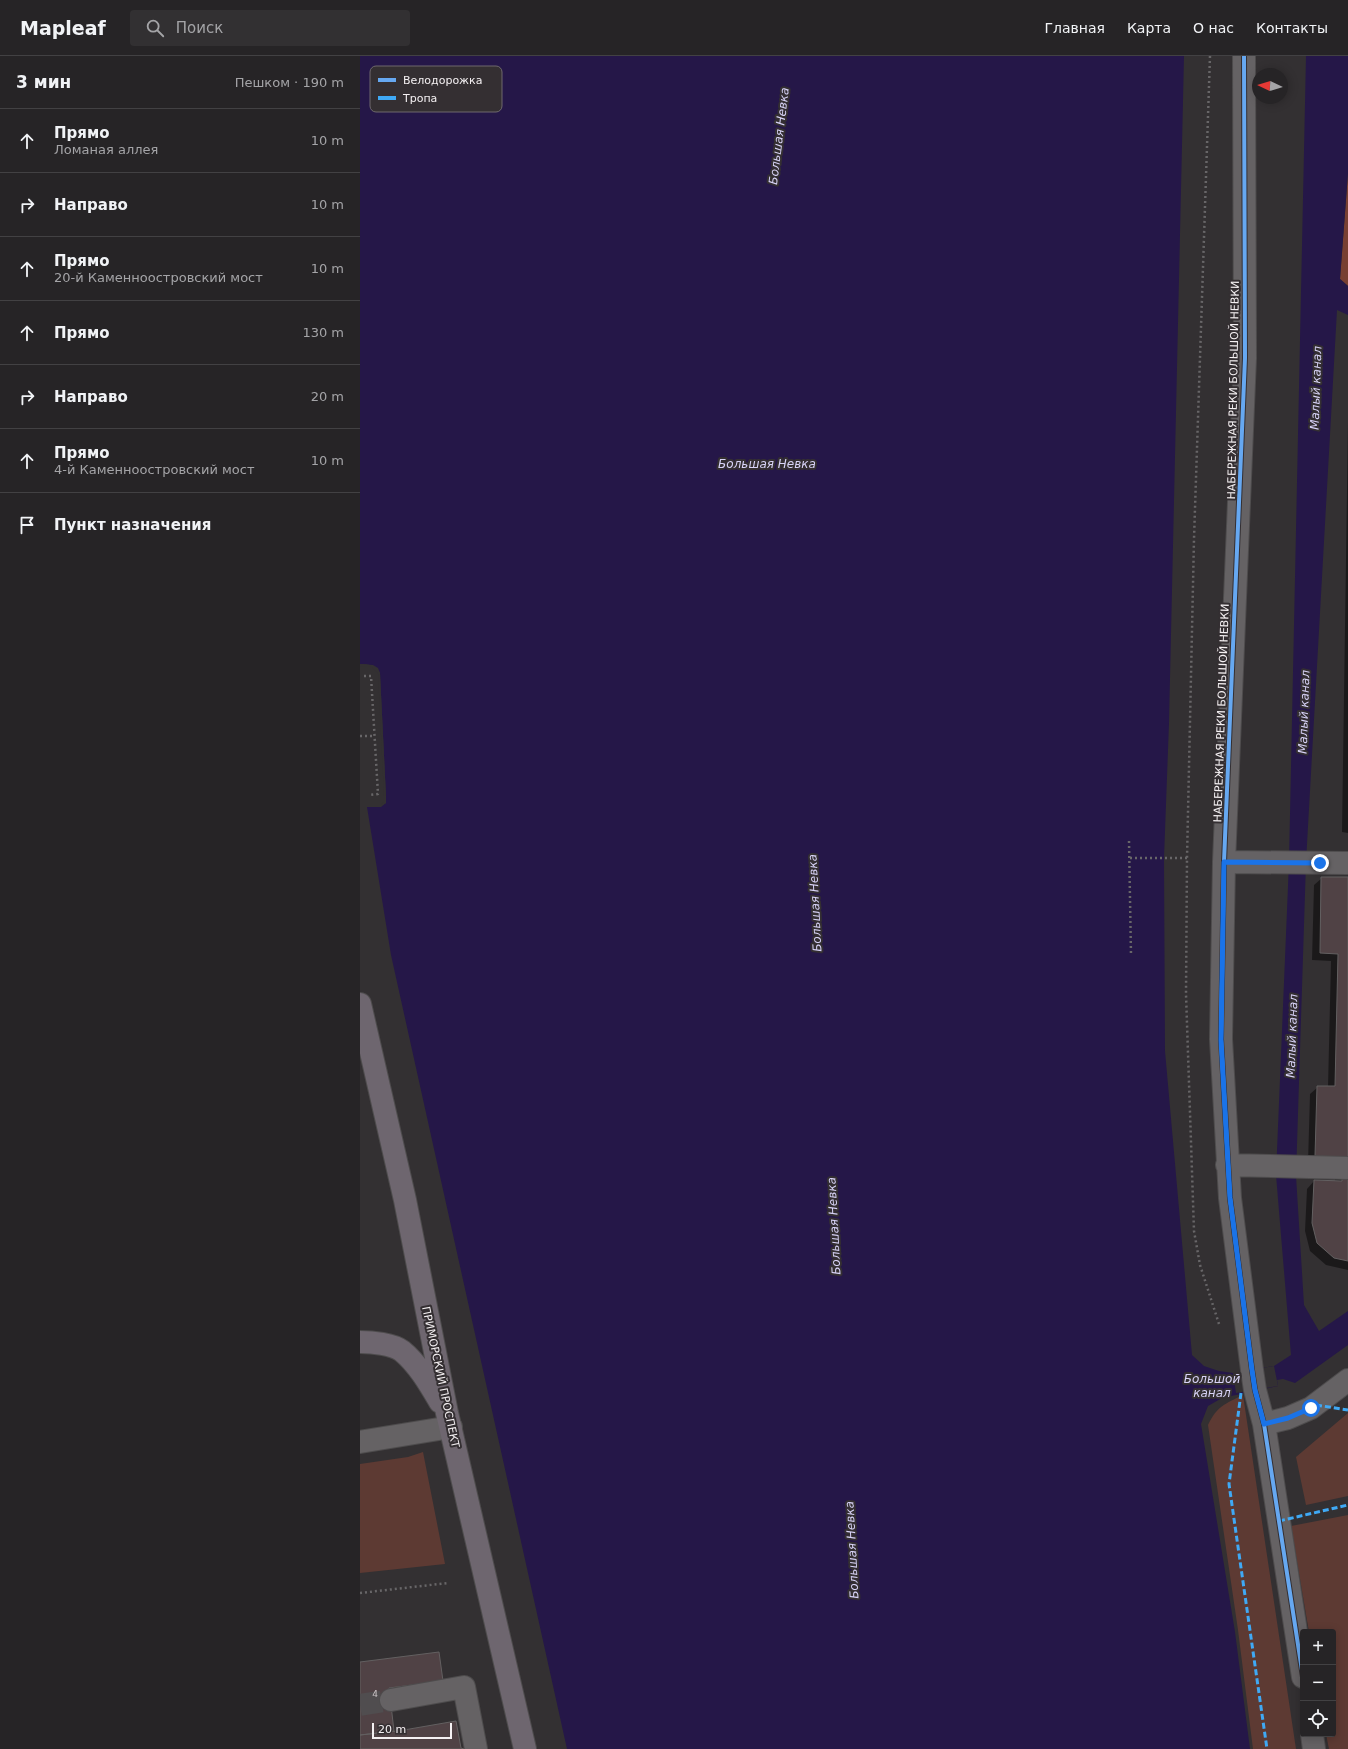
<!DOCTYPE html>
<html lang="ru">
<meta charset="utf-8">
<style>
:root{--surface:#262426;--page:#323032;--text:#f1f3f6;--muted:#a4a4a7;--line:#424143}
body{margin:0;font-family:"DejaVu Sans",sans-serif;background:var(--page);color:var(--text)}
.controls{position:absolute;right:12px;bottom:12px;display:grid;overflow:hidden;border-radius:4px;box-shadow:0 2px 10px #0003}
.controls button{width:36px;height:36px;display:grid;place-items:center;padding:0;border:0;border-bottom:1px solid var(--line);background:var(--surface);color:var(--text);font:20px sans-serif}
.compass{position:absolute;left:892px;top:12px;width:36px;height:36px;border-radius:50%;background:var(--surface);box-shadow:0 2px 10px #0003;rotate:274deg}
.scale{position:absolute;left:12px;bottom:10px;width:80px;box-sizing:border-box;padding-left:4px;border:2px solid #f4f0f2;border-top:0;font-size:11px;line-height:14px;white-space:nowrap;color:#f4f0f2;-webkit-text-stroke:3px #342f32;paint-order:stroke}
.stop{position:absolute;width:12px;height:12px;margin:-9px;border:3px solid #1a73e8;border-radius:50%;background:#fff}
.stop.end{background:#1a73e8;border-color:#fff;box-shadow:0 1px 4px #0008}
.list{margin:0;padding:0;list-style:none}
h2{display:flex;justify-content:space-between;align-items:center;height:52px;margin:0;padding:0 16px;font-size:17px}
h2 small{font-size:13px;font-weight:400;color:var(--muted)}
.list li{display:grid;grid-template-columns:26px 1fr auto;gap:12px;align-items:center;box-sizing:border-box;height:64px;padding:0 16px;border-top:1px solid var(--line)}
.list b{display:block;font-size:15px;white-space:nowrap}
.list p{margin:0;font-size:13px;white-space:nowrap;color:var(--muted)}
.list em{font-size:13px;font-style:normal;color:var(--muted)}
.icon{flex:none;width:22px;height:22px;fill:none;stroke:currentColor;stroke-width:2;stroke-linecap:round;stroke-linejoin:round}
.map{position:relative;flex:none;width:988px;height:1693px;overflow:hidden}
header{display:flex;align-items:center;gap:24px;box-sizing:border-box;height:56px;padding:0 20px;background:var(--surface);border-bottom:1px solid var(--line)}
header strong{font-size:19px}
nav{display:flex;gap:22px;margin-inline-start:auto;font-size:14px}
.search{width:280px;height:36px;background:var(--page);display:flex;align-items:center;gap:10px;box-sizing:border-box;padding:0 14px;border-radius:4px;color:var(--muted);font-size:15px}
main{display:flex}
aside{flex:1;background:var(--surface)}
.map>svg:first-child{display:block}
</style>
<header>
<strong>Mapleaf</strong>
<div class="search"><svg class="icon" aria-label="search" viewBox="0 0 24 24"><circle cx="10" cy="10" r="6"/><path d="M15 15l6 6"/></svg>Поиск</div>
<nav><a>Главная</a><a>Карта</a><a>О нас</a><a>Контакты</a></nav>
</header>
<main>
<aside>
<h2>3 мин<small>Пешком · 190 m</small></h2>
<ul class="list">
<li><svg class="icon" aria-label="ahead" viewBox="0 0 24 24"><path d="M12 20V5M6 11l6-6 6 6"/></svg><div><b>Прямо</b><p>Ломаная аллея</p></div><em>10 m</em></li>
<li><svg class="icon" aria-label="right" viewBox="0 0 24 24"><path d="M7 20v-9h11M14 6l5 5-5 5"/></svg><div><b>Направо</b></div><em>10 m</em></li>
<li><svg class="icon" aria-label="ahead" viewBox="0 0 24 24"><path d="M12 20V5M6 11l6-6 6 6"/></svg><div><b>Прямо</b><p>20-й Каменноостровский мост</p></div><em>10 m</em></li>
<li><svg class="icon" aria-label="ahead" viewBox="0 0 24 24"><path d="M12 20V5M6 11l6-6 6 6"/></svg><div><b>Прямо</b></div><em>130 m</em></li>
<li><svg class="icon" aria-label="right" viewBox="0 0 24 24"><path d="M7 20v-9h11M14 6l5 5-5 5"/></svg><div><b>Направо</b></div><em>20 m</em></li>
<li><svg class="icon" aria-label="ahead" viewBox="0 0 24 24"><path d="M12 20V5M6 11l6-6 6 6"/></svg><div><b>Прямо</b><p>4-й Каменноостровский мост</p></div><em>10 m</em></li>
<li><svg class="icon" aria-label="arrive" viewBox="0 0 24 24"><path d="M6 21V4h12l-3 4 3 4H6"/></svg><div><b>Пункт назначения</b></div></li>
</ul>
</aside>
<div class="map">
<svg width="988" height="1693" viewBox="0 0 988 1693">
<rect width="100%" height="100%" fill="#333032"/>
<!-- green -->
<path fill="#5d3a33" d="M883 1339 936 1693H893L878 1574 848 1369C857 1350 865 1348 883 1339Z
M988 1357V1440L946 1449 936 1401Z
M63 1396 85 1508 0 1517V1408L48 1401Z
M988 1459V1693H969L966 1678H973V1576H949L931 1470Z"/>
<!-- forest -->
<path fill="#783f32" d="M988 117V230L980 223Z"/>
<!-- water -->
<path fill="#251748" d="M0 0H824L809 667 804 802 805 995 832 1299 844 1310 859 1315 873 1317 914 1310 931 1299 916 1119 929 806 946 0H988V117L980 223 988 230V259L977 254 946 806 936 1120 944 1249 959 1275 988 1255V1289L935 1327 923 1323 917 1324 918 1330 862 1342 848 1350 841 1368 875 1576 890 1693H207L31 899 7 751 21 750 26 747V740L20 617C16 609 9 608 0 608Z"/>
<!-- pier -->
<path fill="#333032" d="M0 608 13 609 18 612 20 617 26 740V747L21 751H7V749H20L24 746V740L18 618 12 611 0 610Z
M914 1310 918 1330 876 1337 873 1317Z"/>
<!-- shadow -->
<path fill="#0007" d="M988 366V777L982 776Z
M962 822H988V1214L966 1209 950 1195 945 1175 947 1133 954 1125 975 1126V1108L948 1107 950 1038 958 1031H968L971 905 952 904 954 829Z
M0 1607 82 1625 30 1649 34 1676 95 1666 101 1693H0Z"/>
<!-- building -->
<path fill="#504245" stroke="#636061" d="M961 821H988V1205L974 1202 957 1187 952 1167 954 1124 982 1125V1101L955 1100 957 1030H975L978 898 960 897Z
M79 1596 83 1625 29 1632 34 1675 0 1679V1606Z
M96 1665 101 1692 104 1693H0V1679L38 1675Z"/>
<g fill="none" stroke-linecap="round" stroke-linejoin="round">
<!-- minor-tunnel -->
<path stroke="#504d4f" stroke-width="22" stroke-dasharray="22 11" stroke-linecap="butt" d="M0 1649 31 1644"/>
<!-- minor casing -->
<g stroke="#4e4c4d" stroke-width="24">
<path id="minor" d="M884 0 885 302 864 806 861 983 870 1142 892 1314 895 1334 904 1368 943 1621
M864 806 988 807
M867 1109 988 1112
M904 1368 928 1362 951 1352 988 1324
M0 1386 91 1371
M31 1644 104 1631 116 1693
M952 1678 954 1693"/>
</g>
<!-- major casing -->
<g stroke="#4e4c4d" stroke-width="24">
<path id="major" d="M0 948 45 1144 87 1357 165 1693
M0 1286C12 1286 33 1288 42 1295 58 1308 70 1329 80 1346"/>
</g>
<!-- path -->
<path stroke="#686668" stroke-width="2.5" stroke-dasharray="2 3" stroke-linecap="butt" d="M850 0 834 483 827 802 826 938 834 1175 840 1209 859 1268
M4 620H11L18 738 10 739
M0 680H14
M769 785 771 899
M770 802H827
M0 1537 88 1527"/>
<!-- minor -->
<use href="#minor" stroke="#656264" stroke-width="22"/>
<!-- major -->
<use href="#major" stroke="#6e666f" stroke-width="22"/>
<!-- quiet -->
<path stroke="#3fa9f5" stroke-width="3" stroke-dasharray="6 3" stroke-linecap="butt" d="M881 1337 869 1428 907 1693
M956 1349 988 1354
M919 1465 988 1449"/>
<!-- cycleway casing -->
<g stroke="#342f32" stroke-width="6">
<path id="cycleway" d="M884 0 885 302 864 806 861 983 870 1142 892 1314 895 1334 904 1368 943 1621"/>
</g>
<!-- cycleway -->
<use href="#cycleway" stroke="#66a8f1" stroke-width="4"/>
</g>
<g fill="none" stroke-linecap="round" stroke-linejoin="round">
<!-- route -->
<path stroke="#1a73e8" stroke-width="5" d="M951 1352 928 1362 904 1368 895 1334 892 1314 870 1142 861 984 864 806 960 807"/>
</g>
<g text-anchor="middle" stroke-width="4" stroke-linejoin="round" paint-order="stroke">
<!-- number labels -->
<g font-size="9" fill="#cbc4c7">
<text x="15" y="1641">4</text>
</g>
<!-- street labels -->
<g font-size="11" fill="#f4f0f2" stroke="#342f32">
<text transform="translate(873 334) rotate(-89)" y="4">НАБЕРЕЖНАЯ РЕКИ БОЛЬШОЙ НЕВКИ</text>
<text transform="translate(861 657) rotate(-88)" y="4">НАБЕРЕЖНАЯ РЕКИ БОЛЬШОЙ НЕВКИ</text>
<text transform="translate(81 1321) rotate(78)" y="4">ПРИМОРСКИЙ ПРОСПЕКТ</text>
</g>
<!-- water labels -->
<g font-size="12" font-style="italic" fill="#d8d3f7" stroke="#342f32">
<text transform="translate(419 80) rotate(-83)" y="4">Большая Невка</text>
<text transform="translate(956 332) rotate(-88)" y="4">Малый канал</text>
<text x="407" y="412">Большая Невка</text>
<text transform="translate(944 656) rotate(-88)" y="4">Малый канал</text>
<text transform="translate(455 847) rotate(-93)" y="4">Большая Невка</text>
<text transform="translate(932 980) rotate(-88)" y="4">Малый канал</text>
<text transform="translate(474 1170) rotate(-93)" y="4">Большая Невка</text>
<text x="852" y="1327">Большой<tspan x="852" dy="14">канал</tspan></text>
<text transform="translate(492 1494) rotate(-93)" y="4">Большая Невка</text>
</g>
</g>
<!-- legend -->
<rect x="10" y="10" width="132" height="46" rx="6" fill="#342f32" stroke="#6e696c" stroke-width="1"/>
<rect x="18" y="22" width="18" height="4" fill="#66a8f1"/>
<rect x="18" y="40" width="18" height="4" fill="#3fa9f5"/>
<g font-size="11" fill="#f4f0f2">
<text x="43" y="28">Велодорожка</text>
<text x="43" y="46">Тропа</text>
</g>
</svg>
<div class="controls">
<button>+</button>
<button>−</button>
<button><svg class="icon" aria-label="locate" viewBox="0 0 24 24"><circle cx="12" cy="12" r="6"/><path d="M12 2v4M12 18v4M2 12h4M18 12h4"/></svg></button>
</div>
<svg class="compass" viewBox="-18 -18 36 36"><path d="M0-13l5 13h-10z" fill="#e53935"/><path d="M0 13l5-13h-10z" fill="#a4a4a7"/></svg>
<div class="scale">20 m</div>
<div class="stop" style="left:951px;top:1352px"></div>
<div class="stop end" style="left:960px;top:807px"></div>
</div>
</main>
